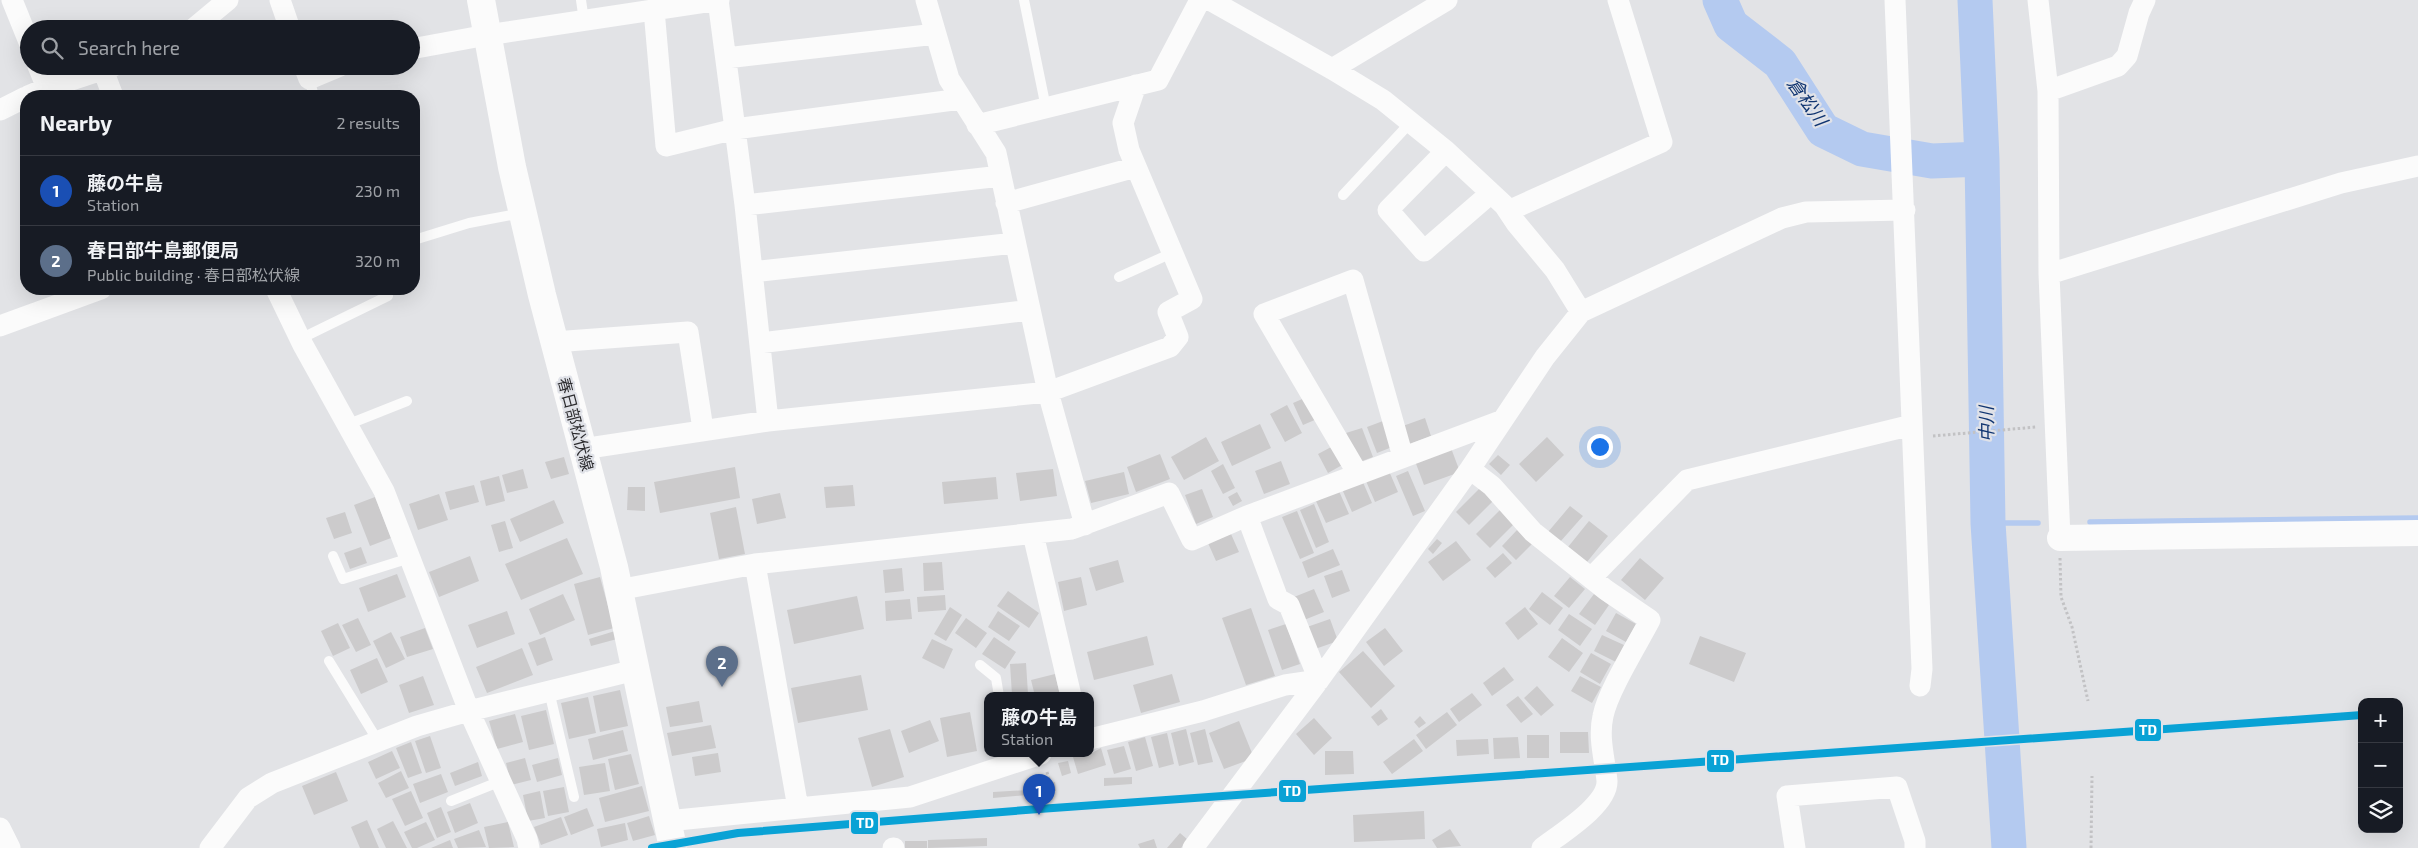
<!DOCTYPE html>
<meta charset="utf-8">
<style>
:root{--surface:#171b24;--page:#20242c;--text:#f1f3f6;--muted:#9ea1a6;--line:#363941;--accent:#6c6c6f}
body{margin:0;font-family:"Exo 2","Noto Sans JP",sans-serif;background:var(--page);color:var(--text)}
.controls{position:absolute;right:15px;bottom:15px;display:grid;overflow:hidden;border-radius:10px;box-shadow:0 5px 20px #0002}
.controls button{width:45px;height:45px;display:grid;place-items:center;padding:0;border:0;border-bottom:1px solid var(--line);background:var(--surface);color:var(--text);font:25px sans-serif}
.you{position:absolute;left:1599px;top:446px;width:18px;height:18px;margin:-12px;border:4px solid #fff;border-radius:50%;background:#1a73e8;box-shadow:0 0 0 8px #1a73e833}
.badge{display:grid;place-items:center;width:32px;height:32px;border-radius:50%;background:var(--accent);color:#fff;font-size:16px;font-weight:700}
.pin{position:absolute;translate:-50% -41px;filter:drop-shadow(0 1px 2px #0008)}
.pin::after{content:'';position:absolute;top:26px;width:18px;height:15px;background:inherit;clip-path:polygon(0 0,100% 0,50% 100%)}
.popup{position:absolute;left:984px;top:692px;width:110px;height:65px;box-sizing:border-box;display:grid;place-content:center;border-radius:10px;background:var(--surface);filter:drop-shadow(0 1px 4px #0005);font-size:16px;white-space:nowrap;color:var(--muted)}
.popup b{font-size:19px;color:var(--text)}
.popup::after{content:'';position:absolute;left:50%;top:100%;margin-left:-10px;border:10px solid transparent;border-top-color:var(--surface)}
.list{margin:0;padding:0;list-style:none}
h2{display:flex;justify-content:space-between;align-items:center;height:65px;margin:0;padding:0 20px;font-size:21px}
h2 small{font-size:16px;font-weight:400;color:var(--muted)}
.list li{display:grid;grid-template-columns:32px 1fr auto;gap:15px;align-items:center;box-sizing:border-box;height:70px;padding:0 20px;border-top:1px solid var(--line)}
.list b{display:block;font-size:19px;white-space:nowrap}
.list p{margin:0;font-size:16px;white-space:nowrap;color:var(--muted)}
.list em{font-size:16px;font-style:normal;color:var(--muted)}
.icon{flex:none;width:28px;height:28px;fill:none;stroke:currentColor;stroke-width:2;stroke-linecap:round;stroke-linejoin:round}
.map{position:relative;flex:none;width:2418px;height:848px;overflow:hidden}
.search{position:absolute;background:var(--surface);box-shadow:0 5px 20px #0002;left:20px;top:20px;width:400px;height:55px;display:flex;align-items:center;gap:12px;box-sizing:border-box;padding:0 18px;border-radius:28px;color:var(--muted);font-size:19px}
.panel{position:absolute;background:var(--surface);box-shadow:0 5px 20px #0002;left:20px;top:90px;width:400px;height:205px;border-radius:20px}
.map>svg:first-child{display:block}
</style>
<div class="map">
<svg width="2418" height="848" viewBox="0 0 2418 848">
<rect width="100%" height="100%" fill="#e2e3e6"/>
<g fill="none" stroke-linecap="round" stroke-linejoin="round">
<!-- stream -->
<path stroke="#b4caf0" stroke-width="5.5" d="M2090 522 2418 518
M1988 523H2038"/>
<!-- river -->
<path stroke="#b4caf0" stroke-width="35" d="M1720 0 1731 25 1780 63 1823 130 1862 149 1932 161 1982 159
M1975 0 1982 159 1988 523 2009 848"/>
</g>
<!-- building -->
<path fill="#cccbcc" d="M1307 397 1317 419 1303 425 1293 403Z
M1287 405 1302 433 1285 442 1270 414Z
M1425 418 1431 436 1407 445 1400 427Z
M1383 421 1392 447 1377 453 1367 427Z
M1260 424 1271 448 1232 466 1221 442Z
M1362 428 1373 457 1357 463 1346 433Z
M1206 437 1219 461 1184 480 1171 457Z
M1547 437 1564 455 1536 482 1519 464Z
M1335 445 1344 464 1328 473 1318 454Z
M1451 448 1460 472 1424 485 1415 461Z
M1160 454 1170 479 1136 492 1127 467Z
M1498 455 1510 465 1501 475 1489 464Z
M564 457 569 474 551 479 545 462Z
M1281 461 1290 484 1264 494 1255 471Z
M1223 464 1235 488 1223 494 1211 471Z
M735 467 740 498 660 513 654 482Z
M523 469 528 488 507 493 502 475Z
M1053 469 1057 496 1020 501 1016 473Z
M1389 471 1398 492 1375 502 1366 481Z
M1408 471 1425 511 1413 516 1396 476Z
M1124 472 1129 494 1091 503 1085 481Z
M499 476 505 501 486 506 480 481Z
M996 477 998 499 944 504 942 482Z
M1362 480 1372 503 1352 512 1342 489Z
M474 485 479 502 450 510 445 492Z
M853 485 855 506 826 508 824 487Z
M628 487H645V511L627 510Z
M1480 488 1493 501 1469 525 1456 512Z
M1202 489 1213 517 1196 524 1185 495Z
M1339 491 1349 514 1326 523 1316 501Z
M1237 492 1242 501 1233 506 1228 497Z
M780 493 786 518 757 524 752 499Z
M439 494 448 520 418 530 409 504Z
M375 497 391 538 370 546 354 505Z
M554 500 564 523 520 542 510 519Z
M1314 504 1329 542 1316 548 1300 510Z
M1570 506 1583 516 1560 542 1548 532Z
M736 507 745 554 719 559 710 513Z
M1501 509 1515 523 1490 548 1476 534Z
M1297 511 1314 553 1300 559 1282 517Z
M345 512 352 533 334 539 326 518Z
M505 521 513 548 499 552 491 525Z
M1589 521 1608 536 1587 562 1568 547Z
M1517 530 1532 544 1516 560 1502 546Z
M1231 534 1239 552 1216 561 1208 543Z
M567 538 583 574 521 600 505 564Z
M1437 539 1442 543 1433 554 1428 549Z
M1456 541 1471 560 1443 581 1428 562Z
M361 547 367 563 350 569 344 553Z
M1333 549 1340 565 1308 578 1302 562Z
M1503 553 1512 563 1495 578 1486 568Z
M470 556 479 581 439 597 429 572Z
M1640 558 1664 578 1645 600 1621 580Z
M1118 560 1124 582 1096 591 1089 568Z
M942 562 944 590 924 591 923 563Z
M902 568 904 591 885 593 883 570Z
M1342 570 1350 591 1332 598 1324 576Z
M397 574 406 597 368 612 359 588Z
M600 577 614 628 588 635 574 584Z
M1081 577 1087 605 1064 611 1058 582Z
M1570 577 1585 589 1569 608 1554 596Z
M1314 589 1324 612 1304 620 1294 597Z
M1008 591 1039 613 1029 628 997 606Z
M1542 592 1563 608 1550 625 1529 609Z
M563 594 575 620 540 635 529 609Z
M1594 594 1609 605 1595 625 1579 614Z
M945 595 946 610 918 612 917 597Z
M857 596 864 629 794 644 787 610Z
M910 599 912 619 886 621 885 601Z
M950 607 962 615 946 641 934 634Z
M1525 607 1538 624 1518 640 1505 623Z
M1251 608 1275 676 1246 685 1222 618Z
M507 611 515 634 477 648 468 625Z
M998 611 1020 626 1009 641 988 627Z
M1616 613 1636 624 1626 642 1606 631Z
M1569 614 1592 629 1580 646 1558 630Z
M358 618 371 645 356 652 342 625Z
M966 618 987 633 976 648 955 633Z
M1330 619 1338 641 1315 649 1307 627Z
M338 623 350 648 333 656 321 631Z
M1286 624 1300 664 1282 670 1268 630Z
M425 628 433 649 407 657 400 637Z
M1385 628 1403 651 1384 666 1366 642Z
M615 631 617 639 591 646 589 639Z
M391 632 405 659 386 668 373 641Z
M1602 635 1624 645 1616 662 1594 651Z
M1147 636 1154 665 1094 680 1087 652Z
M1700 636 1746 653 1734 682 1689 664Z
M545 637 553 660 537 666 528 643Z
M994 637 1016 652 1005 669 982 654Z
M1562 638 1583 653 1569 672 1548 657Z
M932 639 953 649 944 669 922 658Z
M522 648 533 675 487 693 476 667Z
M1363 651 1395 686 1371 708 1339 672Z
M1591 653 1611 664 1600 684 1580 672Z
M377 658 388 682 361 694 350 670Z
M1026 663 1028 694 1012 695 1010 664Z
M1504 667 1514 680 1492 696 1483 683Z
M1055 674 1060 695 1035 696 1031 680Z
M1172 674 1180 702 1141 713 1133 685Z
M861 675 868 710 798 723 791 688Z
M423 676 434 705 409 713 399 685Z
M1580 676 1601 687 1592 703 1571 691Z
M1537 686 1554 705 1541 716 1524 698Z
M620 690 628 726 600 732 593 696Z
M1472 693 1482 705 1459 722 1450 709Z
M1518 696 1533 714 1521 723 1506 705Z
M588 697 596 733 569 739 561 703Z
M699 701 703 722 670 727 666 707Z
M1381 709 1388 719 1378 726 1371 717Z
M546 710 554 744 529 750 521 716Z
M970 712 977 751 947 757 940 718Z
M1447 712 1457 725 1426 749 1416 735Z
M515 714 523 742 497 749 489 721Z
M1420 716 1426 723 1419 728 1414 722Z
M1314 718 1332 738 1314 755 1296 734Z
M930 720 939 741 909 753 901 731Z
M1239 721 1254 758 1224 769 1209 733Z
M711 725 716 748 672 756 667 733Z
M890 729 904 777 872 787 858 738Z
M1186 729 1194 762 1179 766 1171 733Z
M1205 729 1213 762 1198 765 1190 733Z
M623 730 628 751 593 760 588 739Z
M1560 732H1588L1589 753H1560Z
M1167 733 1174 764 1159 768 1151 737Z
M1527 735H1549V758H1527Z
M430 736 441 768 426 773 415 741Z
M1145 737 1153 766 1136 771 1128 742Z
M1518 737 1520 758 1494 759 1493 738Z
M1414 739 1423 751 1392 774 1383 762Z
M1488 739 1489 754 1457 756 1456 740Z
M411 742 422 773 408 778 396 748Z
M1124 746 1131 769 1114 774 1107 750Z
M1101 748 1106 765 1078 774 1073 757 1090 754Z
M392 751 400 768 376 779 368 762Z
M1325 751H1353L1354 774 1325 775Z
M718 753 721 772 695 776 692 757Z
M631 754 639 784 615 790 608 759Z
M525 758 531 780 511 785 506 763Z
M558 758 562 775 537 782 532 765Z
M1068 761 1071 773 1062 776 1058 763Z
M478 762 482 776 455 786 450 773Z
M605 763 610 791 584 795 579 767Z
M401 771 409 788 386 798 378 783Z
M336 772 348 801 314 815 302 786Z
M441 774 448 792 420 803 413 784Z
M1132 777V784L1104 786V778Z
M1055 782 1056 791 1039 792 1038 783Z
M642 786 649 811 605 822 599 798Z
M564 787 569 812 548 816 543 791Z
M1028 790V795L993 798V792Z
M411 791 423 818 405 826 392 799Z
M540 791 545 818 528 821 523 795Z
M470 803 478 823 455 833 447 812Z
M441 807 451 832 437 838 427 813Z
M587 808 594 826 571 835 564 817Z
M1424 811 1425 839 1354 842 1353 815Z
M649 816 655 835 633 841 627 823Z
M561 817 568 835 541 845 534 827Z
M367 820 379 848H360L351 827Z
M393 821 407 848H386L377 829Z
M426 822 435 840 417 848H412L404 832Z
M508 822 514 847 489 848 484 827Z
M625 823 628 840 601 847 597 829Z
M1450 829 1461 846 1437 848 1432 840Z
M479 830 486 847 458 848 454 839Z
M1180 833 1188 840 1181 848H1167Z
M987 838V846L928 848V840Z
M1154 839 1157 848H1140L1138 844Z
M450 840 453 848H431Z
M905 841H927V848H905Z"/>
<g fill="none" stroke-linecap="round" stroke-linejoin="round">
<!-- path -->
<path stroke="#c2c2c4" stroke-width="3" stroke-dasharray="2.5 2.5" stroke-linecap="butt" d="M1933 436 2036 427
M2060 558 2061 597 2072 627 2088 701
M1047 772 1050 783
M2091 848 2092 776"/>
<!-- service -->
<path stroke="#fbfbfb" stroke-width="10" d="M581 0 584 21
M1024 0 1046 108
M309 79 314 96
M1343 195 1410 123
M414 240 469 223 522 213
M1119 277 1172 253
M300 339 388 296
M349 424 407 401
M333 556 343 579 410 558
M329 661 378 741
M980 665 996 678 999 696
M549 691 574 797
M451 801 501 781"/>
<!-- minor -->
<path stroke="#fbfbfb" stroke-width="21" d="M12 0 29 42
M280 0 290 29
M718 0 745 205 768 421
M926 0 949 79 996 153 1048 392 1085 525
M1210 0 1332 69 1383 100 1446 151 1504 205 1516 223 1555 270 1581 312
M1895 0 1922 669 1920 686
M2038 0 2048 91 2049 274 2060 538
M654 10 666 146 735 129 961 99
M193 29 228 0
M411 49 487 35 719 0
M726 58 936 34
M38 66 47 88
M304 66 309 79 340 66
M1332 69 1447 0
M103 70 113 96
M2048 91 2118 66 2127 56 2139 13 2145 0
M28 96 47 88 114 66
M0 110 26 97
M977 125 1158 80 1200 0
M1446 151 1388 210 1424 251 1491 193
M1006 203 1136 167
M745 205 1001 176
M1508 211 1662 142 1618 0
M752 272 1015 243
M2049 274 2341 183 2418 166
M276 289 303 345 384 491 469 711 527 839 529 848
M0 326 101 289
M554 342 688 332 703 429
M760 343 1030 310
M582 449 768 421 1048 392 1170 347 1178 337 1168 312 1192 299 1129 150 1123 123 1136 85
M1470 469 1492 486 1533 532 1606 590 1650 620C1637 645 1608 691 1603 716 1598 738 1605 760 1607 781 1608 805 1560 834 1542 848
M1358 474 1264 314 1353 280 1403 457
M1247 516 1503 420
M1033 534 1071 696
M755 564 798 808
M1591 578 1687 480 1912 425
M618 590 755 564 1072 529 1169 493 1192 540 1247 516 1278 599 1289 605 1319 680
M1090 739 1203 711 1285 685 1319 680
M667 821 910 797 1041 754
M0 828 10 848
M210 848 248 798 272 783 417 726 469 711 635 670
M893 848H894
M1193 848 1319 680 1470 469 1545 357 1581 312 1782 218 1806 212 1905 210
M1795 848 1787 796 1897 787 1915 841V848"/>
<!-- tertiary -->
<path stroke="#fbfbfb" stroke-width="26" d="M2060 538 2418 533"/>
<!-- primary -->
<path stroke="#fbfbfb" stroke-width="28" d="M481 0 512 167 542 295 614 567 673 848"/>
<!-- rail-1 casing -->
<g stroke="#e0e2e8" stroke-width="11">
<path id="rail-1" d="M652 848 738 833 1039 809 2362 715"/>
</g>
<!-- rail-1 -->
<use href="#rail-1" stroke="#09a2d5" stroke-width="8"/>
</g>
<g text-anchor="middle" stroke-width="4.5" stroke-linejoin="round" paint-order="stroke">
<!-- street labels -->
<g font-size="16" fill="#2c2c2f" stroke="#e0e2e8">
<text transform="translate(576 424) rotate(75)" y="6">春日部松伏線</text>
</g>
<!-- water labels -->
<g font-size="18" font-style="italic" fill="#103571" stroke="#e0e2e8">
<text transform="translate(1807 102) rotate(55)" y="6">倉松川</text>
<text transform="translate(1987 424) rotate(-91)" y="6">中川</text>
</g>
</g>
<g stroke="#e0e2e8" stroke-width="2">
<rect x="2134" y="718" width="28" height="24" rx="5" fill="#09a2d5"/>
<rect x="1706" y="749" width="29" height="24" rx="5" fill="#09a2d5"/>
<rect x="1278" y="779" width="29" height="24" rx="5" fill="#09a2d5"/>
<rect x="850" y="811" width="29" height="24" rx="5" fill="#09a2d5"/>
</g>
<g font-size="14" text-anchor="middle" font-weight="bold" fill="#fff">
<text x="2148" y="735">TD</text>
<text x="1720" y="765">TD</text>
<text x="1292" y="796">TD</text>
<text x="865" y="828">TD</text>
</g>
</svg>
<div class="controls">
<button>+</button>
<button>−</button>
<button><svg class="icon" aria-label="layers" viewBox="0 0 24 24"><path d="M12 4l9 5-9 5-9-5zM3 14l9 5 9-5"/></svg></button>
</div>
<div class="you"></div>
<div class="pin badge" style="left:1039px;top:815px;background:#1a4fb4">1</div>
<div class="popup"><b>藤の牛島</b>Station</div>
<div class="pin badge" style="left:722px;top:687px;background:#5c6f8a">2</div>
<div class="search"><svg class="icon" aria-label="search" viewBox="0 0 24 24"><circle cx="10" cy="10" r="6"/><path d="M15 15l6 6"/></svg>Search here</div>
<section class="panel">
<h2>Nearby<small>2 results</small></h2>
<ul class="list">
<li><span class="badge" style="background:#1a4fb4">1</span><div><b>藤の牛島</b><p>Station</p></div><em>230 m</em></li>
<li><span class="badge" style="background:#5c6f8a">2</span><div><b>春日部牛島郵便局</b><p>Public building · 春日部松伏線</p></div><em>320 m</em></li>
</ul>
</section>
</div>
